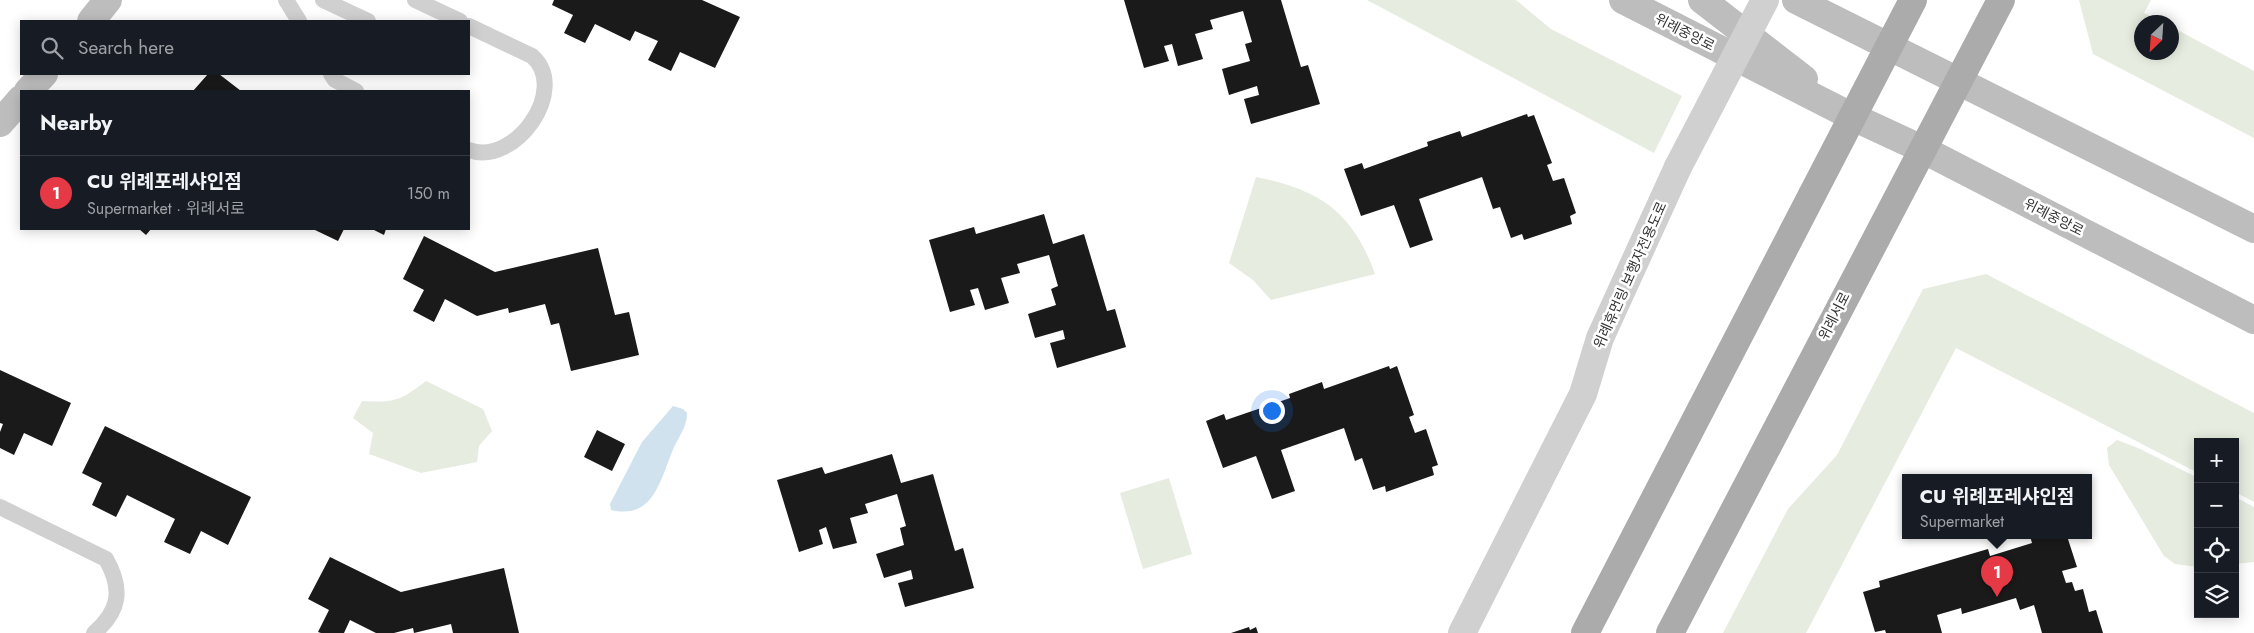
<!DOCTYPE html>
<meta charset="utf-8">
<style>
:root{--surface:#171b24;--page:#20242c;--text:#f1f3f6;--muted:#9ea1a6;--line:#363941;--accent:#e63946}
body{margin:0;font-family:Jost,"Noto Sans KR",sans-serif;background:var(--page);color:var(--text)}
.controls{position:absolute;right:15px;bottom:15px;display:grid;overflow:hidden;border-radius:0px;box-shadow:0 2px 12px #0003}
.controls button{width:45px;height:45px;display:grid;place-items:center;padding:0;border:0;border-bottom:1px solid var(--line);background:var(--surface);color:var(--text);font:25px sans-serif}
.compass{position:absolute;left:2134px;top:15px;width:45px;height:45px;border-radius:50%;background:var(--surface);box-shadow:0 2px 12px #0003;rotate:205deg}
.you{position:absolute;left:1271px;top:410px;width:18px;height:18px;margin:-12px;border:4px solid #fff;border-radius:50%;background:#1a73e8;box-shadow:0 0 0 8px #1a73e833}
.badge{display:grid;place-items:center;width:32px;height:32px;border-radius:50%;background:var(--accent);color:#fff;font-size:16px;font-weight:700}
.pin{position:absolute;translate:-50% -41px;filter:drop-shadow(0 1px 2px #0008)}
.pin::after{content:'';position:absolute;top:26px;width:18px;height:15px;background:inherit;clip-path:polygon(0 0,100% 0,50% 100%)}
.popup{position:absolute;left:1902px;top:474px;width:190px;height:65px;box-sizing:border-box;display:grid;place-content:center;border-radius:0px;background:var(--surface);filter:drop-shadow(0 1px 4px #0005);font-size:16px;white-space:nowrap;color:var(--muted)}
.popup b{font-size:19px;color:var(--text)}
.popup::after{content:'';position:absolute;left:50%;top:100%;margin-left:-10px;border:10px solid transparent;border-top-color:var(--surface)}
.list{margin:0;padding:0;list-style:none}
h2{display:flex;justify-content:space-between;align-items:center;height:65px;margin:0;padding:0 20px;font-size:21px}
h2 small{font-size:16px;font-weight:400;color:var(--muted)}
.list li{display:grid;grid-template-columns:32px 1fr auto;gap:15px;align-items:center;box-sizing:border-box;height:75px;padding:0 20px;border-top:1px solid var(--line)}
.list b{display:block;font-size:19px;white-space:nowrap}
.list p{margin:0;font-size:16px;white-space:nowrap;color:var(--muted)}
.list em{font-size:16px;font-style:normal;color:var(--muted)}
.icon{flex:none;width:28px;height:28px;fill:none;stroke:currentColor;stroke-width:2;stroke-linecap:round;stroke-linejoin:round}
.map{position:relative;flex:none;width:2254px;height:633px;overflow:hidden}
.search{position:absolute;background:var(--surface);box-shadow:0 2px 12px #0003;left:20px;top:20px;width:450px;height:55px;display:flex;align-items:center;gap:12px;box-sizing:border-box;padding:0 18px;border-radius:0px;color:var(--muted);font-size:19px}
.panel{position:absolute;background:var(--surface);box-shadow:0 2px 12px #0003;left:20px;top:90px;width:450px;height:140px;border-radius:0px}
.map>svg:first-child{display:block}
</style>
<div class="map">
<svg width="2254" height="633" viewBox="0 0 2254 633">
<rect width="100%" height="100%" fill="#fff"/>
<!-- green -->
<path fill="#e6ecdf" d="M1367 0H1516L1551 29 1682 96 1654 153Z
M2079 0H2151L2144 13 2163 22H2142V52H2172V27L2254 71V138L2093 54Z
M1256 177C1319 189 1353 212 1375 274L1271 300 1253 280 1229 263Z
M1986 274 2254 413V502L2235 492V442H2198V473L1956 348 1806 633H1723L1788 509 1837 455 1923 289Z
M426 381 483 409 492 431 479 446 477 462 421 473 369 454 373 433 353 418 362 401C394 403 400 401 426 381Z
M2117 440 2138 448 2198 478V567L2175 564 2164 556 2109 465 2107 448Z
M1169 478 1192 554 1143 569 1120 493Z
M2235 497 2254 507V562L2235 564Z"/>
<!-- water -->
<path fill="#cfe2ee" d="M673 406 683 409 687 413C687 429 677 438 672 452 660 481 653 520 611 510L610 504 642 442Z"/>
<!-- building -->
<path fill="#1a1a1a" d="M554 0H702L740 17 715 68 680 52 671 71 648 60 658 41 635 31 630 41 595 24 585 43 564 33 573 15 552 5Z
M1124 0H1281L1301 67 1308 65 1320 104 1251 124 1244 99 1259 95 1257 86 1229 95 1222 69 1250 61 1245 44 1252 42 1243 11 1210 20 1213 29 1195 34 1203 59 1178 66 1172 44 1164 46 1169 61 1144 68Z
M208 74H219L241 91H193Z
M1527 114 1528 117 1534 115 1552 163 1547 165 1553 181 1564 178 1576 213 1570 216 1572 224 1524 240 1522 234 1511 238 1500 207 1493 209 1482 177 1419 199 1433 240 1410 248 1394 205 1361 216 1344 169 1362 163 1364 169 1428 146 1427 142 1460 131 1462 137Z
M1044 214 1053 244 1084 234 1107 311 1115 309 1126 347 1057 368 1050 343 1065 339 1063 330 1035 338 1028 314 1056 305 1051 289 1058 286 1049 255 1017 264 1020 273 1001 278 1009 303 985 310 978 288 970 290 975 305 950 312 929 240 974 227 976 234Z
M139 229H151L146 235Z
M316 229H344L338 241 315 230Z
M372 229H386L384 235Z
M424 236 495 272 598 248 615 315 629 312 639 355 571 371 559 323 551 325 545 304 509 313 508 308 477 316 445 299 434 322 413 311 424 290 403 279Z
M1389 366 1390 369 1397 366 1414 415 1409 417 1415 433 1426 429 1438 465 1432 467 1434 475 1386 492 1385 486 1373 490 1362 458 1355 461 1344 428 1281 450 1295 491 1272 499 1256 456 1223 468 1206 421 1224 414 1226 420 1290 398 1289 394 1322 382 1324 389Z
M0 370 71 403 52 446 24 433 14 455 0 448V432L3 424 0 423Z
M105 426 251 497 228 545 201 531 190 554 164 542 175 519 127 495 116 517 92 505 102 483 82 473Z
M597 430 625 444 612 471 584 457Z
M892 454 901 483 933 474 955 551 963 548 974 588 905 607 898 583 913 579 911 570 884 578 876 554 904 545 900 528 906 526 897 494 865 504 868 513 850 518 857 543 833 549 826 527 819 530 823 544 799 552 777 480 822 467 825 474Z
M2030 536H2067L2077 567 2062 571 2066 583 2072 582 2075 591 2083 589 2089 612 2096 610 2103 633H2042L2034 605 2020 610 2016 598 1962 614 1961 608 1937 615 1942 633H1886L1885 630 1875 632 1863 592 1880 587 1879 581 1988 549 1990 556 2032 543Z
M330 557 401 592 504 568 519 633H453L451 624 414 633 413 628 394 633H376L350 620 344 633H321L318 632 329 610 308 599Z
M1249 627 1250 630 1256 627 1258 633H1231Z"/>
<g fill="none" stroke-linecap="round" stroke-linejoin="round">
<!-- lane -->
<path stroke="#d0d0d0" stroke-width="16" d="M286 0 299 21
M323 0 368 21
M415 0 460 21
M469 26 532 56C570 89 515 167 469 150
M331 74 335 80 356 91
M0 507 106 559C123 589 120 611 94 633"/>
<!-- street -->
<path stroke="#d0d0d0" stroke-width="28" d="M1462 633 1583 394 1600 338 1678 167"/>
<!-- secondary -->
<path stroke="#bdbdbd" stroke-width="28" d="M1623 0 1853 117 1922 149 2254 320
M1702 0 1804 79
M1796 0 2254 229
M91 21 108 0
M28 91 44 74
M0 123 21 99"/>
<!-- primary -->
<path stroke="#ababab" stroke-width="28" d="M1585 633 1913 0
M1670 633 2001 0"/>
<!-- street-bridge -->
<path stroke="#d0d0d0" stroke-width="28" d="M1678 167 1765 0"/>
</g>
<g text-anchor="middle" stroke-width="5" stroke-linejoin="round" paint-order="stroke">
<!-- street labels -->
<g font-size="14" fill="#333" stroke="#fff">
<text transform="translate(1685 32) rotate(27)" y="5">위례중앙로</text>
<text transform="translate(2054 217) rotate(27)" y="5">위례중앙로</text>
<text transform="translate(1630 275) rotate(-66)" y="5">위례휴먼링 보행자전용도로</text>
<text transform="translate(1834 316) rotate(-63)" y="5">위례서로</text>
</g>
</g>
</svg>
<div class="controls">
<button>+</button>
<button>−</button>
<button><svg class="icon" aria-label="locate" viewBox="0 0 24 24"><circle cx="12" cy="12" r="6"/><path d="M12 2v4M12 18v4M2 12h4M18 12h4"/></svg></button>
<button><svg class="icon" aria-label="layers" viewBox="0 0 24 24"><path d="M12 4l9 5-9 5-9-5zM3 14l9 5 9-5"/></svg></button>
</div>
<svg class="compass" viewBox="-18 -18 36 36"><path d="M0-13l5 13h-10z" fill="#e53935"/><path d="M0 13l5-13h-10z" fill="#9ea1a6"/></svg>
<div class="you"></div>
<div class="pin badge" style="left:1997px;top:597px">1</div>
<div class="popup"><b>CU 위례포레샤인점</b>Supermarket</div>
<div class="search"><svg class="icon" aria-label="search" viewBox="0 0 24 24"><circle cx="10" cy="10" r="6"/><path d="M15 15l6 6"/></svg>Search here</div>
<section class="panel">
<h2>Nearby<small></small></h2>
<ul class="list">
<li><span class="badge">1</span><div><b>CU 위례포레샤인점</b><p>Supermarket · 위례서로</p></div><em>150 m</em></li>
</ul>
</section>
</div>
